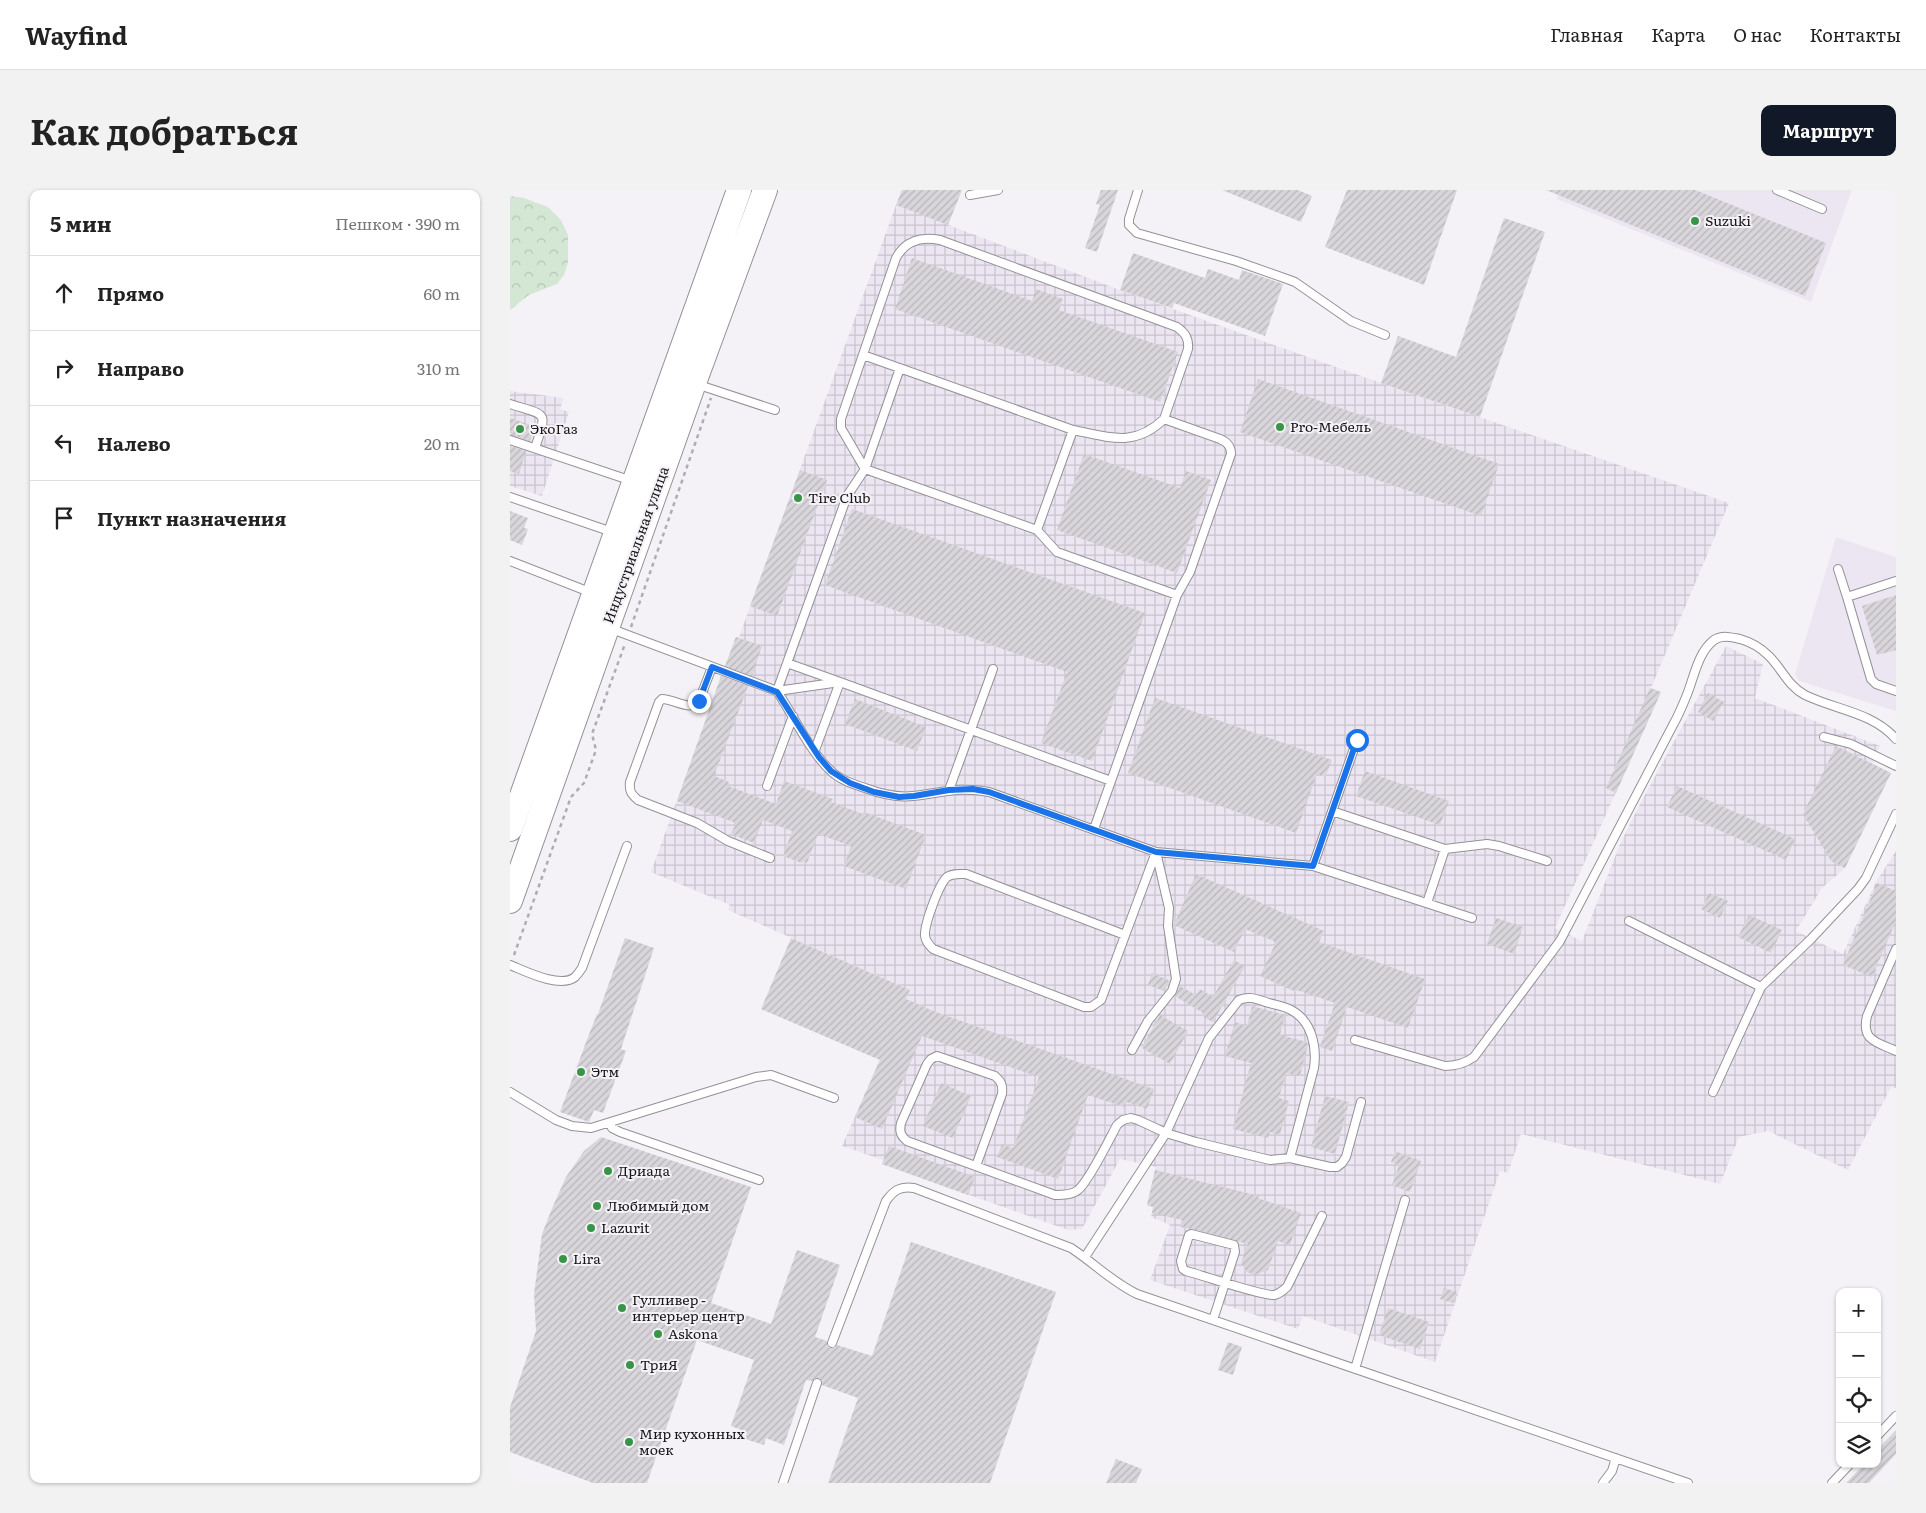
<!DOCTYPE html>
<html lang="ru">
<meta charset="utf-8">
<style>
:root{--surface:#fff;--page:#f2f2f2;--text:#222;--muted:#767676;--line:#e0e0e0;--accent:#111827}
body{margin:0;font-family:Literata,serif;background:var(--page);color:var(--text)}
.controls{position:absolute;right:15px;bottom:15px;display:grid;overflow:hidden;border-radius:10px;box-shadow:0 1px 4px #0004}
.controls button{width:45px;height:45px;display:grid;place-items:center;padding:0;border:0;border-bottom:1px solid var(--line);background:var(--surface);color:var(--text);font:25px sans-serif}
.stop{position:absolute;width:15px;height:15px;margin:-11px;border:4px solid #1a73e8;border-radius:50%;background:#fff}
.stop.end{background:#1a73e8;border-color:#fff;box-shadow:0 1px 5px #0008}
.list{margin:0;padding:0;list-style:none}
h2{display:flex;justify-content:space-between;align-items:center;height:65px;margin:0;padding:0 20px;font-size:21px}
h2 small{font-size:16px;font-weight:400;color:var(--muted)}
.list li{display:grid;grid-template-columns:32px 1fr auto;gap:15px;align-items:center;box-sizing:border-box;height:75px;padding:0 20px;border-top:1px solid var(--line)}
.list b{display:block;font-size:19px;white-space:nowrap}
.list em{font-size:16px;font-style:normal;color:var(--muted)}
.icon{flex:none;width:28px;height:28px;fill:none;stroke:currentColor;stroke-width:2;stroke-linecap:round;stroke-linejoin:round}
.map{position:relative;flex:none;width:1386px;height:1293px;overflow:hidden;border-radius:10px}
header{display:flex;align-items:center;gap:30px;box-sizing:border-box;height:70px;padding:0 25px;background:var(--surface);border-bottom:1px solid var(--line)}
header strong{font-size:24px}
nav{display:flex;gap:28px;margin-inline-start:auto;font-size:18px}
.intro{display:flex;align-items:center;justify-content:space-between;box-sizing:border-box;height:120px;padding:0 30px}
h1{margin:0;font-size:35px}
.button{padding:12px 22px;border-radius:10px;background:var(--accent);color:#fff;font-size:18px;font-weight:700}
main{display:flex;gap:30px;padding:0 30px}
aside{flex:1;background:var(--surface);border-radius:10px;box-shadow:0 1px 4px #0004}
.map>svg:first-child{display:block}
</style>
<header>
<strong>Wayfind</strong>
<nav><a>Главная</a><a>Карта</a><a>О нас</a><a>Контакты</a></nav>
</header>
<div class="intro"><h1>Как добраться</h1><a class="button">Маршрут</a></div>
<main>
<aside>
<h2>5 мин<small>Пешком · 390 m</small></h2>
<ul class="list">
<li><svg class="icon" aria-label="ahead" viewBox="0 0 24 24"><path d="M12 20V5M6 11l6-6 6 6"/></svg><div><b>Прямо</b></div><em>60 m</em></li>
<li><svg class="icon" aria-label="right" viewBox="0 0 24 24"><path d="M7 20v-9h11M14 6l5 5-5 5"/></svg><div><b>Направо</b></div><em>310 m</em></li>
<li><svg class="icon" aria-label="left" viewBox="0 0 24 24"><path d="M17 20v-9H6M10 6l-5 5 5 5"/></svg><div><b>Налево</b></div><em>20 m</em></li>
<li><svg class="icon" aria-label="arrive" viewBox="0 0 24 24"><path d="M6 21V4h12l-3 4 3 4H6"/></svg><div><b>Пункт назначения</b></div></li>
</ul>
</aside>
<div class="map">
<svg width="1386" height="1293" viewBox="0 0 1386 1293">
<defs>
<pattern id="industrial-grid" width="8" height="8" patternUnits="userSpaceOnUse" patternTransform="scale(1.25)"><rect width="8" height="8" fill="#ece5f2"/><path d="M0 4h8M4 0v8" fill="none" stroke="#cac4cf"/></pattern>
<pattern id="forest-crowns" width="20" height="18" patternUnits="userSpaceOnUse" patternTransform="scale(1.25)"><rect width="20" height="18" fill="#d4e7d5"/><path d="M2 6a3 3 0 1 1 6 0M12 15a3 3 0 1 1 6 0" fill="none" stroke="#b5c5b6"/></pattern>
<pattern id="building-hatch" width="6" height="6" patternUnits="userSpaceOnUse" patternTransform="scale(1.25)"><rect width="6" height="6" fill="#d8d5db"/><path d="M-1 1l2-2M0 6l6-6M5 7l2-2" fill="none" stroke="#b9b6bb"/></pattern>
</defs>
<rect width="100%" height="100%" fill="#f5f2f7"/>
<!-- built -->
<path fill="#ece5f2" d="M1050 0H1342L1301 112 1047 9Z
M1326 347 1386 367V521L1289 491 1285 484Z"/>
<!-- industrial -->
<path fill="url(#industrial-grid)" d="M386 15 610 100 871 193 1219 313 1141 498 1151 502 1045 738 1072 751 1110 654 1131 612 1216 456 1253 474 1245 508 1370 556 1363 574 1381 583 1335 678 1312 698 1286 741 1333 764 1366 692 1386 661V898L1381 897 1338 980 1258 941 1229 947 1210 994 1011 944 998 983 990 981 925 1172 793 1126 788 1139 640 1090 660 1035 641 1027 643 1017 637 1015 646 977 610 969 572 1039 558 1040 372 974 373 970 332 956 400 800 218 720 220 715 141 682 226 447H229Z
M0 201 54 208 50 219 59 222 32 306 0 296Z"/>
<!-- forest -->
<path fill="url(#forest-crowns)" d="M0 6 14 8 38 17 51 30 58 45V73L54 85 47 94 19 105 0 120Z"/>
<!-- building -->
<path fill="url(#building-hatch)" d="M392 0H452L438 35 386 15Z
M591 0H608L587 62 575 58 590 15 586 14Z
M712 0H788L802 6 791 32Z
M837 0H947L914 95 815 57Z
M1036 0H1185L1316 53 1295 106Z
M994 28 1035 42 970 227 871 193 888 146 946 167Z
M623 63 695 88 698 79 729 90 732 80 773 94 755 146 664 113 662 118 610 100Z
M402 68 522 111 526 99 553 109 549 120 668 162 650 212 385 119Z
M748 189 989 274 971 326 730 242Z
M0 228 24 236 20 251 0 244Z
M0 256 16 261 9 284 0 281Z
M574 264 670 298 676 281 701 290 667 383 547 340Z
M290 280 317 290 267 426 240 416Z
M342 319 635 423 582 571 531 553 557 482 315 395Z
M0 321 18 328 14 338 18 339 12 355 0 350Z
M1386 405V460L1367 465 1352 416Z
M226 447 252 456 242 486 215 476Z
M211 486 238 496 204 586 219 592 218 596 266 614 274 591 323 609 321 612 353 624 354 622 416 645 396 699 334 676 341 656 308 644 297 673 293 671 292 673 273 666 282 641 253 630 244 653 221 644 226 633 167 611Z
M1140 498 1151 502 1106 603 1096 598Z
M1198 503 1214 512 1203 531 1188 522Z
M645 508 822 570 815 587 807 584 786 643 618 583Z
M345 509 416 537 407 561 335 534Z
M1326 556 1381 583 1335 678 1321 671 1293 624Z
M855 581 939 611 930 635 846 606Z
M1167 596 1285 649 1276 670 1157 617Z
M686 684 814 741 809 752 915 789 898 838 837 817 822 861 810 857 825 813 787 800 786 802 750 786 766 752 735 739 724 762 664 735Z
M1367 693 1386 701V731L1362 787 1333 775Z
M1199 703 1218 711 1210 728 1191 719Z
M1239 725 1272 740 1261 763 1228 747Z
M986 728 1013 737 1004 764 977 754Z
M115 748 144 758 111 859 116 861 93 923 84 920 79 932 50 922 78 847 87 824H88Z
M281 748 400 800 396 809 423 821 644 899 637 919 616 912 614 917 578 905 548 989 487 967 492 954 503 958 529 887 412 846 372 939 345 927 370 870 251 819Z
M724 770 735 776 703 832 692 826 693 823 665 806 670 796 686 805 690 799 703 807Z
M642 783 660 791 654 801 638 795Z
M742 816 775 825 770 845 797 852 798 855 790 886 776 883 769 908 779 911 770 945 760 942 758 948 723 939 741 873 715 866 725 832 737 836Z
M650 825 678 841 660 874 632 858Z
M431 893 461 906 443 948 413 936Z
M815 906 839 912 825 964 801 957Z
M91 947 241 997 201 1113 261 1134 287 1060 330 1075 305 1147 317 1151V1156L320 1158H325L327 1155 362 1166 401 1052 546 1102 480 1293H318L348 1208 312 1195V1191L309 1188H305L302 1191 296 1190 274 1255 256 1248 254 1255 235 1249 237 1242 221 1236 244 1170 187 1150 137 1293H83L0 1262V1217L26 1141 24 1104 32 1044 43 1016 56 987 74 961Z
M379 956 465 987 458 1005 372 974Z
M885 961 911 971 900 1002 882 995 889 975 881 972Z
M645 980 749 1006 748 1008 791 1023 780 1055 768 1051 758 1080 745 1085 737 1082 731 1073 738 1054 682 1039 670 1037 672 1030 642 1023 643 1017 637 1015Z
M934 1098 947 1102 943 1113 930 1109Z
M878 1118 919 1132 910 1159 869 1145Z
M718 1152 732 1157 723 1185 708 1180Z
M1386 1240V1264L1359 1293H1336L1354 1274H1367V1260Z
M606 1269 632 1279 626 1293H596Z"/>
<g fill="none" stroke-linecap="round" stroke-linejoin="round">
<!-- service casing -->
<g stroke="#949197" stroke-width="10">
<path id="service" d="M628 0 619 29V35L627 43 726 71 777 89 785 92 841 131 875 145
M1267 0 1312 19
M460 5 488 0
M353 165 563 240 527 340
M186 194 265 220
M0 214C37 226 38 220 25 258
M563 240C599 247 624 258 654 229L710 249C717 252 721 256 721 264L680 382 667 405
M0 250 122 291
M0 307 105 343
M0 371 82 403
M1328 379 1337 407
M1386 391 1337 407 1361 489 1366 494 1386 501
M99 438 267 501 330 492 601 591
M277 473 330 492 305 560
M202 477 189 511C179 522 165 509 152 509L149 512 120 592C119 601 121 604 128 610L187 633 218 651 260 668
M267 501C283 525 301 563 321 581 330 590 343 594 355 598 371 604 386 608 403 606 433 603 448 596 479 602L646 662 803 676 847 550
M267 501 337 306 355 279 390 178
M1314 547 1341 554 1386 576
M257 596 283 526
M439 600 483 479
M822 621 935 659 977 654 989 656 1037 671
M584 639 667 405 547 362 527 340 355 279 331 238V229L386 68C395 51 411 46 430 50L667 137C675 143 679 148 678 159L654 229
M803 676 962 728
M917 713 935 659
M1119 731 1251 797 1301 749 1348 699 1356 688 1386 624
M615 745 456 684C449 684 443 683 437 687 429 694 414 735 415 746 416 752 419 755 423 759L574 817H581L591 810 646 662
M1386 759 1357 826C1351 851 1367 852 1386 861
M0 775C15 781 50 799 65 787 67 785 70 781 72 778L117 656
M845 850 935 876C946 876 954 874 964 867L1050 751 1163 535C1168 526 1172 517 1176 507 1184 489 1187 463 1204 450 1212 445 1221 447 1230 449 1241 452 1251 458 1259 466 1272 479 1278 496 1295 505 1326 520 1362 522 1386 549
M622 860 638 831 662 801 666 789 658 736 659 718 646 662
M0 902 46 930 62 936 81 938 246 887 261 885 324 908
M1203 902 1251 797
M100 933 102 938 110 942 249 990
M466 976 492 904C493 895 491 891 485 886L427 866 421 869 417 874 391 933C389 942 391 946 397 951L545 1005C553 1005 562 1005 568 1000 579 991 599 950 607 935L613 930 621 928 628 930 656 943 686 952 760 970 780 968 820 977H827L832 973 836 967 851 912
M575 1067 656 943 699 848 729 810C739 805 749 810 759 813 766 815 775 816 781 820 802 831 807 857 804 878L780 968
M703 1130 725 1062 724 1055 681 1044 679 1045 671 1071 673 1079 676 1081C692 1085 752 1106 764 1105 770 1104 773 1100 777 1097L812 1026
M322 1153 376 1011C384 1000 390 996 404 998L561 1058C584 1073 602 1092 627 1104L1178 1293
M845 1179 895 1010
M1367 1246 1386 1226
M273 1293 307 1193
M1093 1293 1102 1281 1106 1268
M1322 1293 1340 1274"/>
</g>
<!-- primary casing -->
<g stroke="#949197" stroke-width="26">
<path id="primary" d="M0 639 229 0
M0 711 184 193 255 0"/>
</g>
<!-- path -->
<path stroke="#afadb1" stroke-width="2.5" stroke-dasharray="4 4" stroke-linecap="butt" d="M121 437 201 208
M4 765 61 607 74 593 86 560 82 544 115 454"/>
<!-- service -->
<use href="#service" stroke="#fff" stroke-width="8"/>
<!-- primary -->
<use href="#primary" stroke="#fff" stroke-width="24"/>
</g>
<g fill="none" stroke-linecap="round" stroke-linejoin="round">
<!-- route -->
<path stroke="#1a73e8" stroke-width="6" d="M189 511 202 477 267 502 309 567 321 581 340 593 364 602 389 607 404 606 439 600 463 599 479 602 646 662 803 676 847 550"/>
</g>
<!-- markers -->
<g fill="#389547" stroke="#f5f2f7" stroke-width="2">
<circle cx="1185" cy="31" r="5"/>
<circle cx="770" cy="237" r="5"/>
<circle cx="10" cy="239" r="5"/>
<circle cx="288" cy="308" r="5"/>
<circle cx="71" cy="882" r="5"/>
<circle cx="98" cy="981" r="5"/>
<circle cx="87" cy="1016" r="5"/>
<circle cx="81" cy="1038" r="5"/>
<circle cx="53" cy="1069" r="5"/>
<circle cx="112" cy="1118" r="5"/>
<circle cx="148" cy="1144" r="5"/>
<circle cx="120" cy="1175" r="5"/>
<circle cx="119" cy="1252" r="5"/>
</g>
<g text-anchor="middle" stroke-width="4" stroke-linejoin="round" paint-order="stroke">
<!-- poi labels -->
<g font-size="14" fill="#171618" stroke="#f5f2f7" text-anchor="start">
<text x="1195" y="36">Suzuki</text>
<text x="780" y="242">Pro-Мебель</text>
<text x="20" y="244">ЭкоГаз</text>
<text x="298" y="313">Tire Club</text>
<text x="81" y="887">Этм</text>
<text x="108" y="986">Дриада</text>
<text x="97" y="1021">Любимый дом</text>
<text x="91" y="1043">Lazurit</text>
<text x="63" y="1074">Lira</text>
<text x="122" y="1115">Гулливер -<tspan x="122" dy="16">интерьер центр</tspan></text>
<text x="158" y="1149">Askona</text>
<text x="130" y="1180">ТриЯ</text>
<text x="129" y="1249">Мир кухонных<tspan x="129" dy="16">моек</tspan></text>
</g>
<!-- street labels -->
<g font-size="14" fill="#171618" stroke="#f5f2f7">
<text transform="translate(126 355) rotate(-70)" y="5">Индустриальная улица</text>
</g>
</g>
</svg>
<div class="controls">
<button>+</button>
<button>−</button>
<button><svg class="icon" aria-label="locate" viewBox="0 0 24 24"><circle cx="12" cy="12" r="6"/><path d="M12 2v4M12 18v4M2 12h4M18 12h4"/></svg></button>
<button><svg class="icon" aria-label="layers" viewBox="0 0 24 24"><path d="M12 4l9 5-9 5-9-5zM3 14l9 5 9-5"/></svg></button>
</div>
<div class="stop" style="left:847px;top:550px"></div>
<div class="stop end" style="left:189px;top:511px"></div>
</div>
</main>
